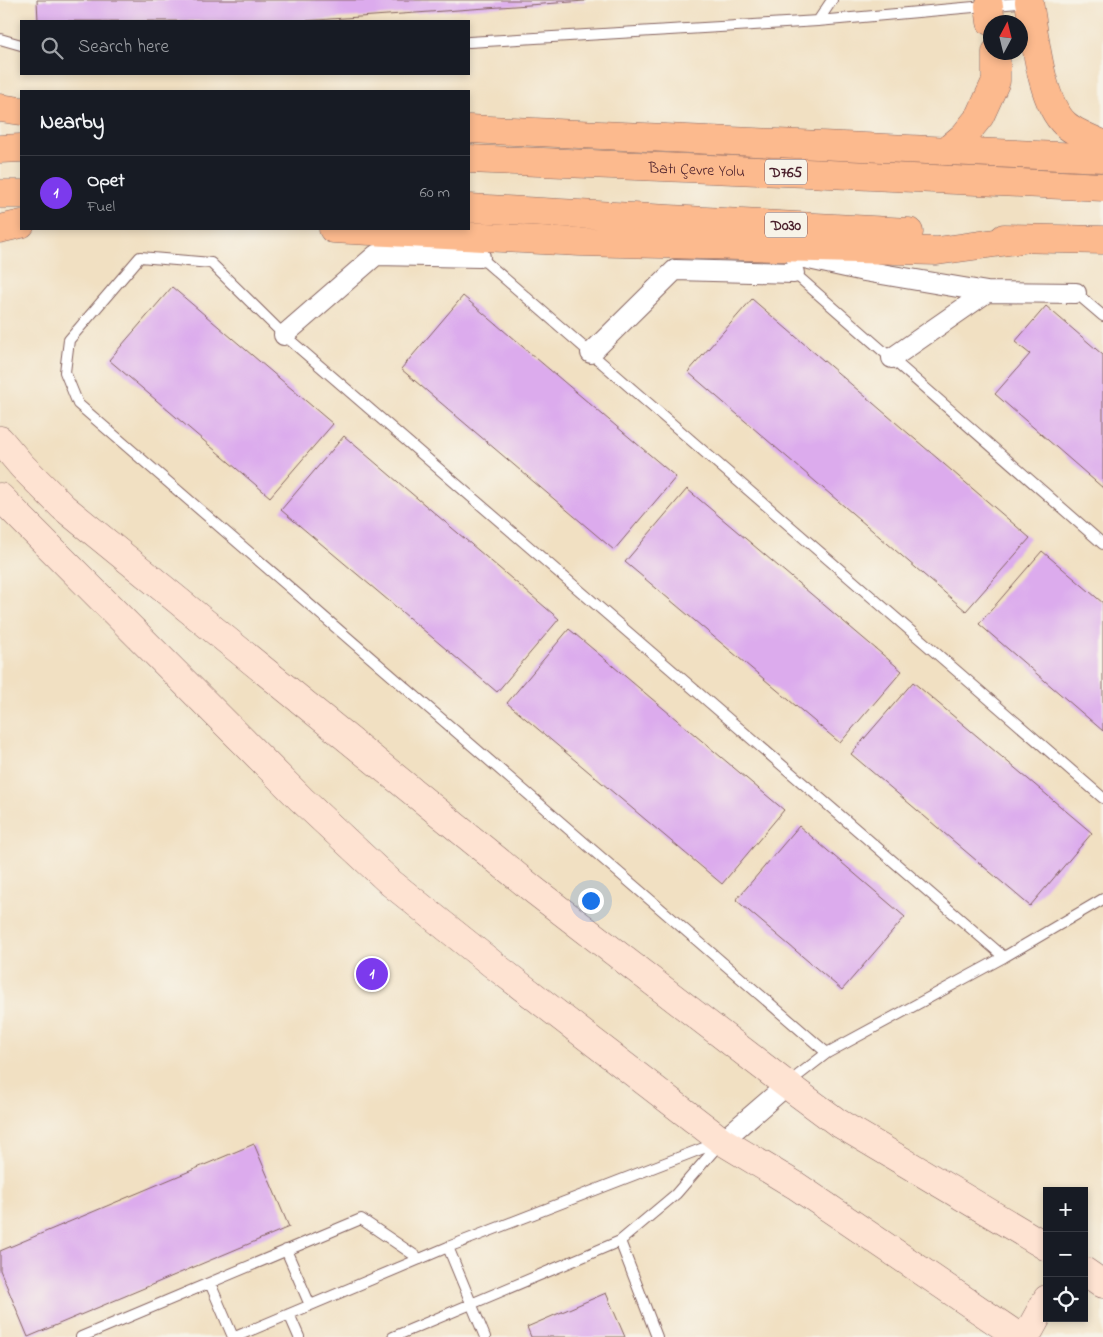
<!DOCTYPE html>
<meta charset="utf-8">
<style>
:root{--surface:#171b24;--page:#242831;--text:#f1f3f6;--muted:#9ea1a6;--line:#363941;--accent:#7c3aed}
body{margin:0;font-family:"Indie Flower",sans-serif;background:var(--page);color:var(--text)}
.controls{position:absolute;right:15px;bottom:15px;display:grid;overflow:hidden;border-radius:0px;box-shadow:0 2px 8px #0003}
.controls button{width:45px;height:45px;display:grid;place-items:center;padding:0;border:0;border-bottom:1px solid var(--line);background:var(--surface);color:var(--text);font:25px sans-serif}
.compass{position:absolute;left:983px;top:15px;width:45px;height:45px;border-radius:50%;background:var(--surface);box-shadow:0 2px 8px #0003;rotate:7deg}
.you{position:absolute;left:590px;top:900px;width:18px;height:18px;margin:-12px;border:4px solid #fff;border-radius:50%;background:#1a73e8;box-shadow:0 0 0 8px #1a73e833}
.badge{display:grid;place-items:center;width:32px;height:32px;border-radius:50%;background:var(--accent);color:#fff;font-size:16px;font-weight:700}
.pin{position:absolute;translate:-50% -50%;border:2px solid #fff;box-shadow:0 1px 5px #0006}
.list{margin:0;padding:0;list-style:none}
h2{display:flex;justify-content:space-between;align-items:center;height:65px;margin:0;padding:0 20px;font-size:21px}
h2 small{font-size:16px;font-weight:400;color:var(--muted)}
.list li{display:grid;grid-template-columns:32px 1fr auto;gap:15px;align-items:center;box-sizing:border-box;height:75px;padding:0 20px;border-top:1px solid var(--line)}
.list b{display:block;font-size:19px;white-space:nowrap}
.list p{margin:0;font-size:16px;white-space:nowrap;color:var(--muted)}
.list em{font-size:16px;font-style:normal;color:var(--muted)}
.icon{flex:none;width:28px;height:28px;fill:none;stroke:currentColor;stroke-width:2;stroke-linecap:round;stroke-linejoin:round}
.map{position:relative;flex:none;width:1103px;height:1337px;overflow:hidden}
.search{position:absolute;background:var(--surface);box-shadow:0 2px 8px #0003;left:20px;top:20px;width:450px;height:55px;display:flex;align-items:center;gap:12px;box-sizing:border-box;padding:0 18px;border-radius:0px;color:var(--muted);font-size:19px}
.panel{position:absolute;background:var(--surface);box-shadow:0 2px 8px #0003;left:20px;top:90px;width:450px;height:140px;border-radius:0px}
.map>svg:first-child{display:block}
</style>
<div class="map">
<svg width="1103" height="1337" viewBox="0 0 1103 1337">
<rect width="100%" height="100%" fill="#f7f3e8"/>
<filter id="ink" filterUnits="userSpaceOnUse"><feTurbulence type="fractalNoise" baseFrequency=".02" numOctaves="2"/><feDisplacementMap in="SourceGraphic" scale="10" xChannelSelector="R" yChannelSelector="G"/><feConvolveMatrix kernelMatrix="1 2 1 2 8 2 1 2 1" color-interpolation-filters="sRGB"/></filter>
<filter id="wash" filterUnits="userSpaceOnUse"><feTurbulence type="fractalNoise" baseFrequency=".0096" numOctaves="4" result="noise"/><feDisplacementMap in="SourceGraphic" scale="20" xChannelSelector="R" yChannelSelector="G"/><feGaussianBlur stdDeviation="1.12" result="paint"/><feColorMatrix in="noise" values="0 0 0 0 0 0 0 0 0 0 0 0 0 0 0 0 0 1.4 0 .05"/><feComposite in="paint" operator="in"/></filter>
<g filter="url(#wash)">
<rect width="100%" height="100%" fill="#f1e0c2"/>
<g id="blocks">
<!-- building -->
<path fill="#dcabed" d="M37 0H585V1L303 21H38Z
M172 287 333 424 270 497 109 360Z
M463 296 676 477 614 550 401 369Z
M752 299 1030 538 966 611 688 372Z
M1046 306 1103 355V488L995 394 1030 354 1015 342Z
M344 436 559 619 497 692 281 510Z
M687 489 902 671 840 743 625 562Z
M1042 551 1103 603V731L979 624Z
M569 629 784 810 722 884 507 703Z
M913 682 1092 833 1030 906 851 754Z
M799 826 905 917 842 990 736 900Z
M254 1144 289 1227 28 1337 0 1270V1251Z
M606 1293 625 1337H531L527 1327Z"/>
</g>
</g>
<g filter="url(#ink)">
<use href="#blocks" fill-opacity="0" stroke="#846360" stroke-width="1"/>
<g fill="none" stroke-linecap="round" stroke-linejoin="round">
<!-- lane casing -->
<g stroke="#846360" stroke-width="12">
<path id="lane" d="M818 21 832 0
M0 39 21 45
M469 42 818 21 1029 2
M480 257 1103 798
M794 273 1103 544
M1076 293 1103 316
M827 1053 78 404 65 372 69 340 140 257 211 263 284 335 1004 957
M787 1084 827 1053 1004 957 1103 899
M620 1241 657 1337
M448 1247 485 1337
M286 1250 310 1305
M210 1283 233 1337
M289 1314 299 1337
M81 1337 361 1219 420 1259
M235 1337 448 1247 719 1142
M393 1337 620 1241 676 1194 722 1141"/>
</g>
<!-- street casing -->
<g stroke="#846360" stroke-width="22">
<path id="street" d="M795 256 864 271 987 292
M284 335 376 255 480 257
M591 353 675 270 794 273
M892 358 987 292 1076 293
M722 1141 787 1085"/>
</g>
<!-- secondary casing -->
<g stroke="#846360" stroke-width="29">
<path id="secondary" d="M0 440 22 466 63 507 535 891 787 1085 837 1122 1047 1247
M0 497 301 799 391 883 495 966 722 1141 795 1185 1019 1337
M1084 1271 1103 1284
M1026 1337 1047 1299"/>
</g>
<!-- highway casing -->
<g stroke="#846360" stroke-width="29">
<g id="highway">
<path d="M1029 2C1035 35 1040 101 1065 124 1075 133 1091 139 1103 144"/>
<path d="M989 6 991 22"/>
<path d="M0 108 21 111"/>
<path d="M469 129 1103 158"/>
<path d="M0 149 21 148"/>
<path d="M946 151 964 136 980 116 996 81V52"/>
<path id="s1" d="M469 159 807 173 1103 187"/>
<path d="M0 194H21"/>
<path d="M469 208 909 232"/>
<path d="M0 229 21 224"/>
<path d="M333 229 580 242 937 251 1023 239"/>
<path d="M1004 238 1103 240"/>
</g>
</g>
<!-- lane -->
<use href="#lane" stroke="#fff" stroke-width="10"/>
<!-- street -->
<use href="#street" stroke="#fff" stroke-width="20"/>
<!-- secondary -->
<use href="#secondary" stroke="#fee3d2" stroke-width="28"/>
<!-- highway -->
<use href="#highway" stroke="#fcba8e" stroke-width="28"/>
</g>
</g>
<g text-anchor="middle" stroke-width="4" stroke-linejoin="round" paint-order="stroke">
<!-- shield labels -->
<g fill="#f7f3e8" stroke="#7e5f64" stroke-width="1">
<rect x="765" y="159.5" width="42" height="25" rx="4"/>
<rect x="765" y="212.5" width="42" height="25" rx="4"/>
</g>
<g font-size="15" font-weight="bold" fill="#4a1f2b">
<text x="786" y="177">D765</text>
<text x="786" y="230">D030</text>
</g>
<!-- street labels -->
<g font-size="16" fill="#4a1f2b" stroke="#f7f3e8">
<text dy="6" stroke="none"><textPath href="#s1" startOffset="228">Batı Çevre Yolu</textPath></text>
</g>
</g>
</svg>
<div class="controls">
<button>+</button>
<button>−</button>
<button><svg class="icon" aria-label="locate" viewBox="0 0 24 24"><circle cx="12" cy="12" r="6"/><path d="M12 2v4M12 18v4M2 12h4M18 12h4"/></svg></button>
</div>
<svg class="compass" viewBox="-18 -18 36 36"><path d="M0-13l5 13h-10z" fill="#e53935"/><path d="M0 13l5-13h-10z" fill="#9ea1a6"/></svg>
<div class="you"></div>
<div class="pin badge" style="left:372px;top:974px">1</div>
<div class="search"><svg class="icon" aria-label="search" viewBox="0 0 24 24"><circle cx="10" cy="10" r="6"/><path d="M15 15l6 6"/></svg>Search here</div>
<section class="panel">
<h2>Nearby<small></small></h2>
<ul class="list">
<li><span class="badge">1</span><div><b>Opet</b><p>Fuel</p></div><em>60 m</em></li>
</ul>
</section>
</div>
